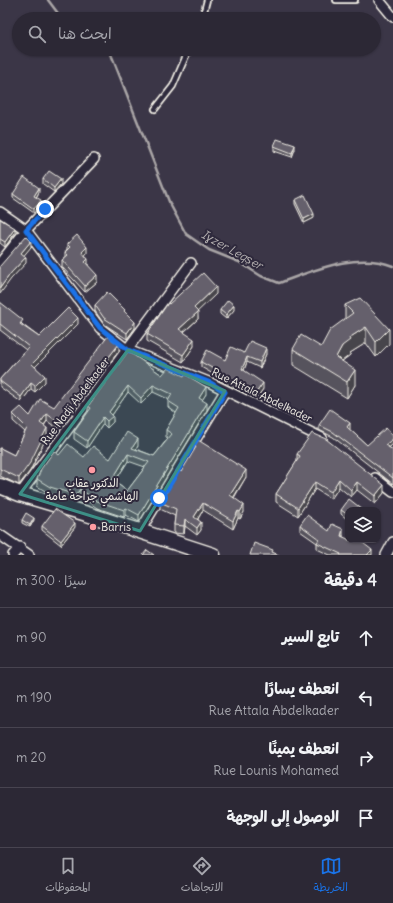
<!DOCTYPE html>
<html lang="ar">
<meta charset="utf-8">
<style>
:root{--surface:#2c2835;--page:#383441;--text:#f1f3f6;--muted:#a6a6ad;--line:#484450;--accent:#1a73e8}
body{margin:0;font-family:Delius,"Playpen Sans Arabic",sans-serif;background:var(--page);color:var(--text);direction:rtl}
.controls{position:absolute;right:12px;bottom:12px;display:grid;overflow:hidden;border-radius:8px;box-shadow:0 1px 3px #0004}
.controls button{width:36px;height:36px;display:grid;place-items:center;padding:0;border:0;border-bottom:1px solid var(--line);background:var(--surface);color:var(--text);font:20px sans-serif}
.stop{position:absolute;width:12px;height:12px;margin:-9px;border:3px solid #1a73e8;border-radius:50%;background:#fff}
.stop.end{background:#1a73e8;border-color:#fff;box-shadow:0 1px 4px #0008}
.list{margin:0;padding:0;list-style:none}
h2{display:flex;justify-content:space-between;align-items:center;height:52px;margin:0;padding:0 16px;font-size:17px}
h2 small{font-size:13px;font-weight:400;color:var(--muted)}
.list li{display:grid;grid-template-columns:26px 1fr auto;gap:12px;align-items:center;box-sizing:border-box;height:60px;padding:0 16px;border-top:1px solid var(--line)}
.list b{display:block;font-size:15px;white-space:nowrap}
.list p{margin:0;font-size:13px;white-space:nowrap;color:var(--muted)}
.list em{font-size:13px;font-style:normal;color:var(--muted)}
.icon{flex:none;width:22px;height:22px;fill:none;stroke:currentColor;stroke-width:2;stroke-linecap:round;stroke-linejoin:round}
.map{position:relative;flex:none;width:393px;height:555px;overflow:hidden;direction:ltr}
.search{position:absolute;background:var(--surface);box-shadow:0 1px 3px #0004;left:12px;right:12px;top:12px;height:44px;display:flex;align-items:center;gap:10px;box-sizing:border-box;padding:0 14px;border-radius:22px;color:var(--muted);font-size:15px}
.sheet{height:292px;background:var(--surface)}
nav{display:flex;justify-content:space-around;align-items:center;box-sizing:border-box;height:56px;border-top:1px solid var(--line);background:var(--surface);font-size:11px;color:var(--muted)}
nav a{display:grid;justify-items:center;gap:2px}
nav .on{color:var(--accent)}
.map>svg:first-child{display:block}
</style>
<div class="map">
<svg width="393" height="555" viewBox="0 0 393 555">
<rect width="100%" height="100%" fill="#3b3647"/>
<filter id="ink" filterUnits="userSpaceOnUse"><feTurbulence type="fractalNoise" baseFrequency=".025" numOctaves="2"/><feDisplacementMap in="SourceGraphic" scale="8" xChannelSelector="R" yChannelSelector="G"/><feConvolveMatrix kernelMatrix="1 2 1 2 8 2 1 2 1" color-interpolation-filters="sRGB"/></filter>
<g filter="url(#ink)">
<g fill="none" stroke-linecap="round" stroke-linejoin="round">
<!-- stream -->
<path stroke="#aaa6a7" stroke-width="2.5" d="M48 0 60 16 74 19
M109 49 170 204 186 234 209 250 239 262 261 276 279 283C313 271 356 251 393 266"/>
<!-- lane casing -->
<g stroke="#f4f1e8" stroke-width="8">
<path id="lane" d="M336 0H355
M202 19 207 0
M155 109 173 86 189 49"/>
</g>
<!-- street casing -->
<g stroke="#f4f1e8" stroke-width="12">
<path id="street" d="M379 0 393 17
M0 212 26 230 100 328 128 350 211 383 322 438
M0 263 26 230 94 159
M375 478 393 492
M20 494 191 263
M140 531 225 391
M0 535 29 555
M13 555 20 547
M386 555 393 542"/>
</g>
<!-- primary casing -->
<g stroke="#f4f1e8" stroke-width="17">
<path id="primary" d="M0 486 20 494 87 514 213 555"/>
</g>
<!-- lane -->
<use href="#lane" stroke="#2f2a3d" stroke-width="4.5"/>
<!-- street -->
<use href="#street" stroke="#2f2a3d" stroke-width="9"/>
<!-- primary -->
<use href="#primary" stroke="#2f2a3d" stroke-width="14"/>
</g>
<!-- wall -->
<path fill="#57535d" stroke="#f4f1e8" fill-rule="evenodd" d="M274 146 295 149 292 157 274 151Z
M43 179 61 184 54 192 43 184Z
M39 192 36 198 41 205 34 213 13 198V194Z
M295 200 314 218 304 223 295 204Z
M0 219 15 233 5 247 0 243Z
M67 244 87 253 85 255 88 265V266L97 282 85 292 62 267V260L65 258V252L67 249Z
M216 294 197 311 198 319 184 332 194 346 183 362 147 341V334L169 304Z
M0 302 23 325 39 337 78 324 35 367 45 382 35 392 31 389 21 402 0 387V379L26 350 0 330Z
M95 305 125 312 135 328 127 339 104 324 95 311Z
M345 305 389 344 376 357 366 343 350 353V355L342 361 355 385 347 398 293 365V349L321 347 345 319Z
M220 310H234L226 319 220 314Z
M119 351 58 429 47 421 44 426 47 436 30 471 19 485 0 476V448L14 455 25 432 13 421V414L30 416 54 407Z
M128 351 162 375 206 394 202 400 207 410 139 522 126 515 124 517 97 508 80 496 76 502 50 494 37 486V479L59 455 110 459 138 446 136 449 154 456 168 438 166 437V430L176 413 168 407V399L153 392 141 404 128 392 112 415 113 422 107 428 103 424 87 448 74 439V432L88 411V406ZM128 461 145 467 127 491 115 482Z
M244 353 266 354 260 368 247 362 244 370 263 389 256 399 220 381V378L201 367V362L225 360Z
M319 425 350 429H349L367 445 393 436V444L389 448 393 450V484L333 437 319 430Z
M194 446 246 477 234 498 244 512 240 519 238 518 233 529 203 510 198 519 201 530 197 535 185 526 184 534 174 533V525L175 516 160 509V502L181 472 194 451Z
M297 454 384 493 375 504 357 490 351 497 339 487 331 499 315 489 298 516 276 502V494L297 461Z
M341 510H348V520L341 514Z
M22 520H34L30 527 22 523Z
M300 525 343 535V537L372 555H330L317 549V543L300 531Z
M42 526 75 527 61 545 42 530Z"/>
<!-- shaded-wall -->
<path fill="#47444c" stroke="#f4f1e8" d="M295 145V149L292 157V153Z
M61 179V184L54 192V188Z
M39 188V192L34 201V196Z
M41 200V205L34 213V209Z
M314 214V218L304 223V219Z
M15 228V233L5 247V242Z
M31 241V247L21 259V253Z
M87 247V253L82 259V252Z
M26 257V263L11 279 0 294V288L11 273Z
M88 259V265L85 269V262Z
M97 275V282L85 292V286Z
M216 287V294L194 315V308Z
M234 305V310L226 319V315Z
M198 312V319L179 336V329Z
M78 318V324L32 370V364Z
M135 322V328L127 339V333Z
M366 327V343L350 353V355L342 361 336 357 342 346 349 338Z
M389 329V344L376 357V342Z
M194 339V346L183 362V355Z
M119 344V351L58 429V422Z
M266 348V354L260 368V362Z
M247 357V362L242 375V369Z
M355 370V385L347 398V382Z
M45 376V382L35 392V386Z
M31 383V389L21 402V397Z
M263 383V389L256 399V393Z
M153 385V392L141 404V398Z
M128 386V392L110 418 113 416V422L107 428V421L109 412Z
M206 387V394L199 405V398Z
M207 403V410L139 522V515Z
M47 414V421L40 430V423Z
M103 417V424L87 448V441Z
M350 423V429L347 433V427Z
M47 428V436L30 471 19 485V478Z
M138 439V446L132 455V448Z
M393 439V444L385 451V445Z
M128 454V461L112 486V480Z
M246 470V477L230 503V495Z
M339 479V487L331 499V492Z
M315 482V489L298 516V508Z
M357 482V490L351 497V490Z
M384 485V493L375 504V496Z
M80 489V496L76 502V495Z
M203 503V510L194 525V517Z
M244 505V512L240 519V512Z
M126 508V515L124 517V510Z
M238 511V518L233 529V521Z
M34 518V520L30 527V525Z
M185 519V526L184 534V526Z
M201 522V530L197 535V528Z
M75 523V527L61 545V541Z
M343 529V535L341 541V536Z
M372 550V555H367Z"/>
<!-- building -->
<path fill="#65616c" stroke="#f4f1e8" fill-rule="evenodd" d="M277 139 295 145 292 153 274 146Z
M49 171 61 179 54 188 43 179Z
M24 177 39 188 34 196 41 200 34 209 13 194Z
M305 195 314 214 304 219 295 200Z
M0 219 15 228 5 242 0 239Z
M77 235 87 247 82 252 88 259 85 262 97 275 85 286 62 260 68 255 65 252 70 247 67 244Z
M26 236 31 241 21 253 26 257 11 273 0 288V266Z
M203 273 216 287 194 308 198 312 179 329 194 339 183 355 147 334 168 303 169 304Z
M107 292 125 310 124 311 135 322 127 333 104 318 95 305Z
M360 298 389 329 376 342 366 327 349 338 350 340 342 346 336 357 355 370 347 382 293 349 301 335 321 347 330 330 353 313 345 305Z
M228 300 234 305 226 315 220 310Z
M0 302 23 320 20 324 39 337 68 308 78 318 32 364 45 376 35 386 31 383 21 397 0 381V379L29 347 0 324Z
M108 336 119 344 58 422 47 414 40 423 47 428 30 463 19 478 0 469V448L14 455 27 428 13 414 21 407 30 416 40 399 54 407Z
M250 341 266 348 260 362 247 357 242 369 263 383 256 393 220 375 221 373 201 362 207 350 225 360 231 347 244 353Z
M128 351 162 375 168 368 184 376 185 374 206 387 199 398 207 403 139 515 126 508 124 510 97 501 80 489 76 495 50 487 37 479 41 469 54 451 59 455 68 444 84 457 93 446 110 459 127 432 138 439 132 448 154 456 172 434 166 430 179 408 168 401 172 394 153 385 141 398 128 386 109 412 113 416 107 421 103 417 87 441 74 432 91 408 88 406ZM128 454 149 462 127 491 112 480Z
M330 409 350 423 347 427 367 445 386 428 393 436V439L385 445 393 450V478L333 432 319 425Z
M312 433 326 439 384 485 375 496 357 482 351 490 339 479 331 492 315 482 298 508 276 494 300 456 297 454Z
M198 440 246 470 230 495 244 505 240 512 238 511 233 521 203 503 194 517 201 522 197 528 185 519 184 526 174 525 176 509 160 502 179 470 181 472 196 447 194 446Z
M349 499 363 510H348V515L341 510Z
M55 509 75 523 61 541 42 526Z
M26 513 34 518 30 525 22 520Z
M307 515 329 531 332 524 343 529 341 536 348 539V540H359L372 550 367 555H340L341 554 317 543 319 539 300 525Z
M254 543 273 550 272 552 279 555H250Z
M147 550 154 555H143Z"/>
</g>
<g fill="none" stroke-linecap="round" stroke-linejoin="round" filter="url(#ink)">
<!-- route -->
<path stroke="#1a73e8" stroke-width="5" d="M45 209 26 230 100 328 128 350 211 383 225 392 166 491 159 498"/>
</g>
<!-- marked area -->
<path fill="#3d8f86" fill-opacity="0.2" stroke="#3d8f86" stroke-width="3" stroke-linejoin="round" d="M128 350 225 391 140 531 20 494Z"/>
<!-- markers -->
<g fill="#ff9aa2" stroke="#2f2a3d" stroke-width="1.5">
<circle cx="92" cy="470" r="4"/>
<circle cx="93" cy="527" r="4"/>
</g>
<g text-anchor="middle" stroke-width="4" stroke-linejoin="round" paint-order="stroke">
<!-- street labels -->
<g font-size="11" fill="#f4f1e8" stroke="#2f2a3d">
<text transform="translate(262 395) rotate(26)" y="4">Rue Attala Abdelkader</text>
<text transform="translate(75 401) rotate(-53)" y="4">Rue Nadji Abdelkader</text>
</g>
<!-- poi labels -->
<g font-size="11" fill="#f4f1e8" stroke="#2f2a3d">
<text x="92" y="487">الدكتور عقاب<tspan x="92" dy="13">الهاشمي جراحة عامة</tspan></text>
<text x="101" y="531" text-anchor="start">Barris</text>
</g>
<!-- water labels -->
<g font-size="12" font-style="italic" fill="#b6b2b2" stroke="#2f2a3d">
<text transform="translate(232 250) rotate(29)" y="4">Iɣzer Leqṣer</text>
</g>
</g>
</svg>
<div class="controls">
<button><svg class="icon" aria-label="layers" viewBox="0 0 24 24"><path d="M12 4l9 5-9 5-9-5zM3 14l9 5 9-5"/></svg></button>
</div>
<div class="stop" style="left:159px;top:498px"></div>
<div class="stop end" style="left:45px;top:209px"></div>
<div class="search"><svg class="icon" aria-label="search" viewBox="0 0 24 24"><circle cx="10" cy="10" r="6"/><path d="M15 15l6 6"/></svg>ابحث هنا</div>
</div>
<section class="sheet">
<h2>4 دقيقة<small>سيرًا · 300 m</small></h2>
<ul class="list">
<li><svg class="icon" aria-label="ahead" viewBox="0 0 24 24"><path d="M12 20V5M6 11l6-6 6 6"/></svg><div><b>تابع السير</b></div><em>90 m</em></li>
<li><svg class="icon" aria-label="left" viewBox="0 0 24 24"><path d="M17 20v-9H6M10 6l-5 5 5 5"/></svg><div><b>انعطف يسارًا</b><p>Rue Attala Abdelkader</p></div><em>190 m</em></li>
<li><svg class="icon" aria-label="right" viewBox="0 0 24 24"><path d="M7 20v-9h11M14 6l5 5-5 5"/></svg><div><b>انعطف يمينًا</b><p>Rue Lounis Mohamed</p></div><em>20 m</em></li>
<li><svg class="icon" aria-label="arrive" viewBox="0 0 24 24"><path d="M6 21V4h12l-3 4 3 4H6"/></svg><div><b>الوصول إلى الوجهة</b></div></li>
</ul>
</section>
<nav>
<a class="on"><svg class="icon" aria-label="map" viewBox="0 0 24 24"><path d="M3 6l6-2 6 2 6-2v14l-6 2-6-2-6 2zM9 4v14M15 6v14"/></svg>الخريطة</a>
<a><svg class="icon" aria-label="directions" viewBox="0 0 24 24"><path d="M12 3l9 9-9 9-9-9zM9 14v-3h6M13 9l2 2-2 2"/></svg>الاتجاهات</a>
<a><svg class="icon" aria-label="saved" viewBox="0 0 24 24"><path d="M7 4h10v16l-5-4-5 4z"/></svg>المحفوظات</a>
</nav>
